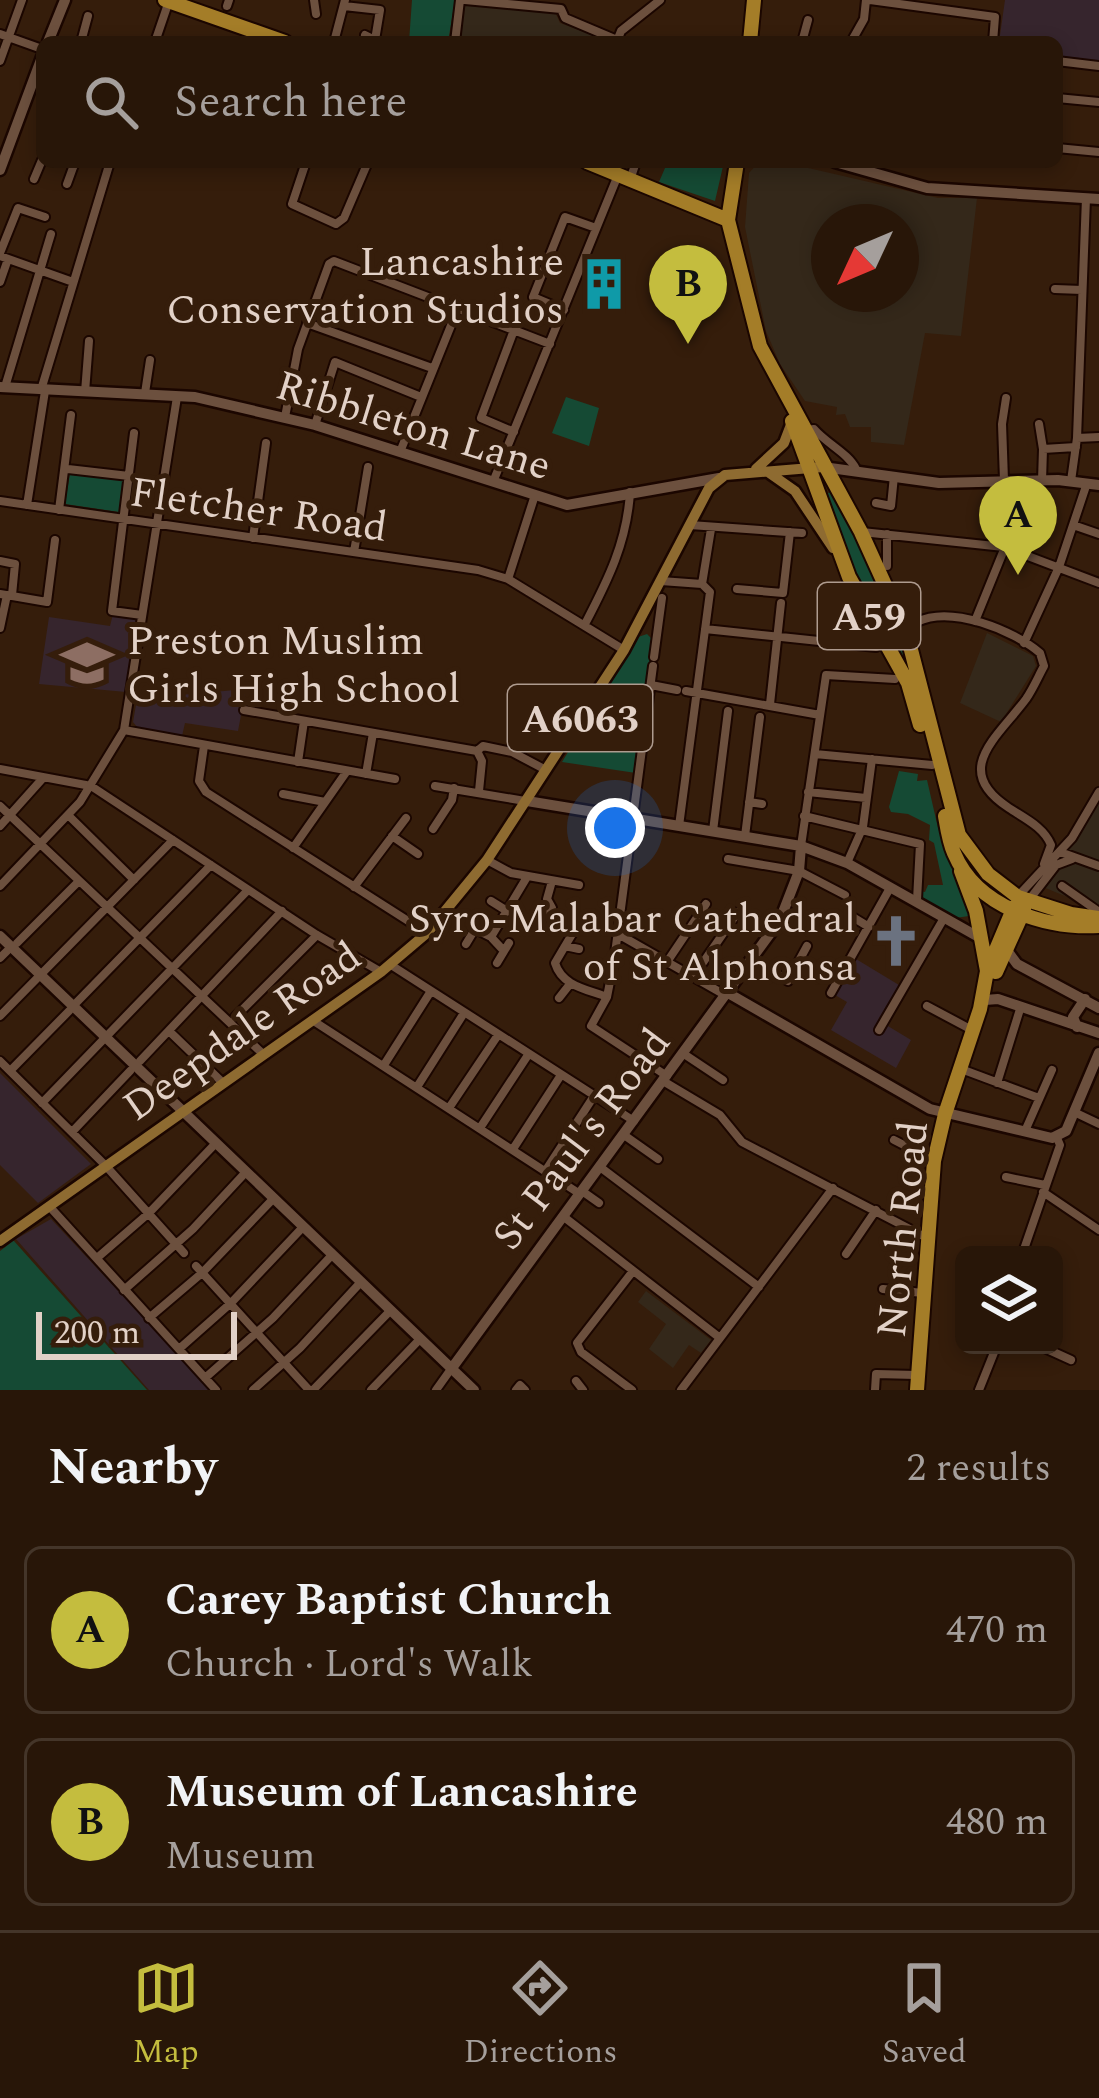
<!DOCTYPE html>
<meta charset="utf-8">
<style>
:root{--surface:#281608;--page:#342316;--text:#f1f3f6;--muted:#a59f9c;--line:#443529;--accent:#c4bd3e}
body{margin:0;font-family:Spectral,serif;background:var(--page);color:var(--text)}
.controls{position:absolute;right:36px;bottom:36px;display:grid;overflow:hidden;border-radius:18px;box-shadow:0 6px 18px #0003}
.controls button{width:108px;height:108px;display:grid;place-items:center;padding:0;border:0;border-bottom:3px solid var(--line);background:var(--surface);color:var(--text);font:60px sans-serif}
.compass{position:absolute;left:811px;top:204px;width:108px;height:108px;border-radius:50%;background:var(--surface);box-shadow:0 6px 18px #0003;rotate:226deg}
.scale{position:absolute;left:36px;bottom:30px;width:201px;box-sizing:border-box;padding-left:12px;border:6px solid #e2d1c7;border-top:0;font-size:33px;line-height:42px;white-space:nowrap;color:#e2d1c7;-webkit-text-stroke:9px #351d0b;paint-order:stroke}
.you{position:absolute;left:615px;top:828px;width:42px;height:42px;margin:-30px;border:9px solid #fff;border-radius:50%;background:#1a73e8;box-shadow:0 0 0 18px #1a73e833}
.badge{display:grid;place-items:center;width:78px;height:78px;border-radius:50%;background:var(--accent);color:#111;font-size:39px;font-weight:700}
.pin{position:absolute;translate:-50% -99px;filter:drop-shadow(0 3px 6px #0008)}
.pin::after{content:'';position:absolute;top:63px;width:42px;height:36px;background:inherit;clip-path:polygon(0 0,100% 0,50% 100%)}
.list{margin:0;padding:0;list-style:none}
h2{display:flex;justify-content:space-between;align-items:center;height:156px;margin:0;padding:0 48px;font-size:51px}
h2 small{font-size:39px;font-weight:400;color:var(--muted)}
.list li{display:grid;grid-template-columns:78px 1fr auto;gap:36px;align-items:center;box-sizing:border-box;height:168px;margin:0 24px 24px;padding:0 24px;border:3px solid var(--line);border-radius:18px}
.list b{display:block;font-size:45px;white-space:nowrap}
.list p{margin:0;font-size:39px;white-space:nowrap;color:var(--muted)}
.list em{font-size:39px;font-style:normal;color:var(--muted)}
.icon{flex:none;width:66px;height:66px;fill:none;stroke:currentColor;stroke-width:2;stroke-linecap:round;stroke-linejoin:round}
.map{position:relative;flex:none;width:1099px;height:1390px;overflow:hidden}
.search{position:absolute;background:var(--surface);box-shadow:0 6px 18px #0003;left:36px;right:36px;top:36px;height:132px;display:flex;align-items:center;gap:30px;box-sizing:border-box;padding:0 42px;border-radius:18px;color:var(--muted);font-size:45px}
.sheet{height:540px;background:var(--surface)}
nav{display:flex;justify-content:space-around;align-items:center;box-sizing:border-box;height:168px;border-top:3px solid var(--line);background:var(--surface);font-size:33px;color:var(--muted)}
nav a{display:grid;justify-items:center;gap:6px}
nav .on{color:var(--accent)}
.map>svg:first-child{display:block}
</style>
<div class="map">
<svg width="1099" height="1390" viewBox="0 0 1099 1390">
<rect width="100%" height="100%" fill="#351d0b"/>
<!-- commercial -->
<path fill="#34281a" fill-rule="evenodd" d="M463 4 555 12 560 23 612 42H459Z
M757 164 804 167 938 198H977L961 336 925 333 904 445 871 442V427H850L845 414 836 415 837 407 805 401 780 364 766 331 745 227 749 173ZM829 222H901V294H829Z
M987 633 1033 656 1036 666 1001 722 960 703Z
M1099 802V910L1043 887Z
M646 1291 711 1340 701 1353 689 1345 673 1368 649 1349 666 1324 638 1302Z"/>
<!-- education -->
<path fill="#36252d" d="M1005 0H1099V64L1057 61V42H999Z
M113 614 136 618 126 692 39 684 49 617 110 626Z
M246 689 238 731 185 723 182 736 138 728 133 722 137 699Z
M856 959 899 985 878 1020 911 1040 896 1068 831 1030 847 1002 835 995Z
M0 1073 91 1164 38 1203 0 1165Z
M51 1219 211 1390H149L16 1239Z"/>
<!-- green -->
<path fill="#154a34" d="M412 0H455L448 42H409Z
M691 162H724L715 201 659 182 665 168 689 167Z
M566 397 599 408 589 446 552 433Z
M70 473 123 480 119 512 65 504Z
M831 492 888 600 909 665 906 667C869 615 844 555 825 494Z
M647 634 653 640 636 773 562 762 638 637Z
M899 771 918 774 917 781 927 780 938 828 969 916 955 918 921 899 920 891 925 892 928 885H943L934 843 929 840 930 825 908 814 891 812 889 807Z
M13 1241H14L147 1390H0V1251Z"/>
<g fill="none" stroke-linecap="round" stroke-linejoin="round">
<!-- street casing -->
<g stroke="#1b0600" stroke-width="12">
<path id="street" d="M314 0 316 14
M465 0 561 9 565 18 617 40
M870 0 995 17 993 42
M227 6 229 0
M344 6 380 10 375 40 365 35
M0 34 42 49
M617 41 621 31 660 0
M81 42 88 16
M155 42 169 1
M334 42 345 0
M455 42 460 0
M802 42 808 20
M851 42 864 19 866 0
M0 61 22 0
M1057 61 1099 66
M1057 98 1099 102
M1057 148 1099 152
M306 162 292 204 336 224 344 218 368 162
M34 179 42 160
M630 180 636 162
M67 184 75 162
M0 253 18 208 45 217
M0 256 73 282
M0 282 8 259
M1055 289 1082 290
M564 310 533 297 565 217 596 228
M307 323 432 368
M514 330 481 418 514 432
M5 387 51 234
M41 390 110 162
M85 392 89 341
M145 393 150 360
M285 417 298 349 329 264 334 261 550 344
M1039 424 1043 449 1042 481
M315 425 335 362 421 397
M805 430 814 429C827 444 848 453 856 469
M134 433 112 611 142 615
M1077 438 1099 437
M1043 449 1076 447
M400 452 458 308
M68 469 129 476
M1004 480 1002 424 1006 398
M1071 481 1077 438 1086 198
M493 482 618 175
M0 501 478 570 508 579 624 650
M876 503 891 506 894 476
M27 505 45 391
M59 510 71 415
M690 525 802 533
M1073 525 1099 534
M862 532 1004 547 1099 583
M253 538 266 443
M354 552 368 467
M0 561 15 564 12 595
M887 566V534
M508 579 535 495
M661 581 702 584
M737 589 783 593 790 532
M0 594 47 602 55 540
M975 621 1027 493 1028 481
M585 624C608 580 627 542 630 492
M0 628 7 595
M705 629 876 647
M910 641 917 622C951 605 1013 630 1040 653L1044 666C1038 677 1033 689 1026 699 998 737 950 770 1009 808 1024 818 1044 827 1051 845L1044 864
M1024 643 1059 567 1087 483
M654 657 662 598
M653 666 614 961 607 997 591 1026 667 1076
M651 685 677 690
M686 691 820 715
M770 704 781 603
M244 710 477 751 482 761 479 791
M124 730 395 779
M204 746 199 781 206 792 427 933
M477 751 483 746 512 752 546 770
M815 754 932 765
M298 762 304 721
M0 769 91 786 317 935 381 972
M366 774 373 733
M435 786 525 801
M808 792 866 798
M283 794 325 802
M749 802 762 804
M0 806 263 1054
M68 815 134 880
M804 816 920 844 917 900
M0 826 43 778
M679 826 710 592 702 584 711 529
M433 829 452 800 454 788
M713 831 728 711
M392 836 418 854
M745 836 760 717
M801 846 826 675 895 679
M293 848 347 771
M1060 852 1099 866
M728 859 799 871 845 895
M487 860 511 873 579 885
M847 863 863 827 872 759
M0 886 80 802 124 730 177 397
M1062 886 1099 912
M354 887 406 818
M1019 895 1072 838 1099 792
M1029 900 1056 865 1072 859
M491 901 507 911
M851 916 869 927
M547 917 552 908 547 899 552 881
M618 934 725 995
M491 937 527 877
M17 943 79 881
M466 944 475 929 491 937 504 951
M565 946 555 963C562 986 586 989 607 997
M579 949 565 946 577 926 589 927
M0 958 7 951
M752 959 788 981 807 946
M667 962 706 904
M497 963 509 943
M391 965 634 1121
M693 977 738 912
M831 993 890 888
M559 998 570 984
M77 1002 211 865
M927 1006 972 1030
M0 1016 173 840
M235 1017 317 935
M312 1020 580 1194
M879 1030 944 918
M169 1031 223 1083
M684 1054 723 1080
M0 1061 105 1165 184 1253
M140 1061 282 911
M384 1065 431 991
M961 1069 1039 1098
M10 1071 69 1011
M663 1081 720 1115 742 1142 927 1238
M997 1083 1021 1006
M417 1087 464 1013
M42 1103 248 890
M449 1108 498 1035
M1074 1112 1099 1124
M480 1128 528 1055
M1025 1131 1052 1070
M72 1132 130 1071
M624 1135 658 1159
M894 1140 933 1160
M513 1149 561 1075
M600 1167 759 1287
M546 1170 594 1096
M1006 1177 1045 1185
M582 1191 599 1203
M1043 1192 1099 1230
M49 1206 216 1390
M564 1217 720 1338
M846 1254 876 1210
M985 1255H998
M1022 1255 1060 1145 1057 1138
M97 1258 149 1213 215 1144
M196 1266 309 1390
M883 1289 923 1293
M124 1290 193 1229 245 1173
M149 1318 202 1273 273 1199
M1038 1345 1071 1360
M179 1349 231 1303 303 1227
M205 1378 273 1318 332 1255
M576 1381 583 1390
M253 1390 300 1348 360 1283
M313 1390 390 1311
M371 1390 420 1339
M436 1390 451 1369
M516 1390 520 1385 525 1390
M632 1390 581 1352 577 1343 633 1271
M681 1390 833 1188
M875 1390 876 1374 916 1375
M979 1390 997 1345"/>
</g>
<!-- secondary casing -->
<g stroke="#1b0600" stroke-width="15">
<path id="secondary" d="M48 42 65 0
M835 162 927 188 1099 199
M0 170 42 57
M0 387 195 397 315 425 567 505 719 478
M823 467 939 483 1058 480 1099 485
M527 801 801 846 847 863 982 939
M0 936 474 1390
M1006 949 1017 964 1099 1008
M728 993 930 1109 1052 1138 1066 1131 1099 1053
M985 1000 998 999 1099 1033
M1077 1027 1073 1017 1085 999
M452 1368 780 920 799 871 801 846"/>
</g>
<!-- primary casing -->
<g stroke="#1b0600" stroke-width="15">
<path id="primary" d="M756 469 784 443 792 422
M768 472 795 491 833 548
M0 1241 381 972 427 933 487 860 624 650 709 488 725 475 823 467"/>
</g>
<!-- highway casing -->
<g stroke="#1b0600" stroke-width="18">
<path id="highway" d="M165 0 285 42
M750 42 754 0
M587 162 728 220
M737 162 728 220 760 346 861 532 890 596 910 646 959 835 988 874 1018 897 1071 914 1099 918
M792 421 849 577 908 683 920 725
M945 816C947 828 949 842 954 853 977 908 1046 929 1099 926
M961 871 976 911 987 971
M996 972 1024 910
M917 1390 934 1161 945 1114 980 1009 987 971 1014 907"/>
</g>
<!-- street -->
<use href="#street" stroke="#6c503e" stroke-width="8"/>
<!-- secondary -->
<use href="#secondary" stroke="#6c503e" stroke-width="10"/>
<!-- primary -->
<use href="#primary" stroke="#8e6b31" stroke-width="10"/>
<!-- highway -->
<use href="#highway" stroke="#a47d28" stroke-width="14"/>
</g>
<!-- icons -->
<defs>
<g id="building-bare" transform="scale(4.14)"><path d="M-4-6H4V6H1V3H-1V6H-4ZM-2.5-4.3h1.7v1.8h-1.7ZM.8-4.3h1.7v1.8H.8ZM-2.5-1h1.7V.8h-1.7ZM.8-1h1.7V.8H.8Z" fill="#0f9aa8" stroke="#351d0b" stroke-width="2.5" paint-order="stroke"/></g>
<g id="school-bare" transform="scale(4.14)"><path d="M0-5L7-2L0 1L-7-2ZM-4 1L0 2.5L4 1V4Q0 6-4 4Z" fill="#8d6e63" stroke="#351d0b" stroke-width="2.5" paint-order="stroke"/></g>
<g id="church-bare" transform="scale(4.14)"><path d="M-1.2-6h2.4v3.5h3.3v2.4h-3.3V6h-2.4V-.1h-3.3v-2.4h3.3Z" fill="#6b7280" stroke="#351d0b" stroke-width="2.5" paint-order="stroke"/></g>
</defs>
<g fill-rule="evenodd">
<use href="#building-bare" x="604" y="284"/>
<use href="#school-bare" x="87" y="663"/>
<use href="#church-bare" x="896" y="941"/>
</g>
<g text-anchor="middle" stroke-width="10" stroke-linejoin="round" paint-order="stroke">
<!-- shield labels -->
<g fill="#351d0b" stroke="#ae9b8f" stroke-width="3">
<rect x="818" y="583" width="102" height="66" rx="9"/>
<rect x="508" y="685" width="144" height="66" rx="9"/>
</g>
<g font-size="39" font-weight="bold" fill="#e2d1c7">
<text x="869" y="630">A59</text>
<text x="580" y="732">A6063</text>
</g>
<!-- poi labels -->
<g font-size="42" fill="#e2d1c7" stroke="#351d0b" text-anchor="end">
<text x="564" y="275">Lancashire<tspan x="564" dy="48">Conservation Studios</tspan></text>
<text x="127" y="654" text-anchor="start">Preston Muslim<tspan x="127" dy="48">Girls High School</tspan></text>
<text x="856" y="932">Syro-Malabar Cathedral<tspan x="856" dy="48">of St Alphonsa</tspan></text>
</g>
<!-- street labels -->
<g font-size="42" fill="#e2d1c7" stroke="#351d0b">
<text transform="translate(414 424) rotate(17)" y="15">Ribbleton Lane</text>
<text transform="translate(259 508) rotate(8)" y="15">Fletcher Road</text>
<text transform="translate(241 1030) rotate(-35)" y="15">Deepdale Road</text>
<text transform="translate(580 1138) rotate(-53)" y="15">St Paul's Road</text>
<text transform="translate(901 1229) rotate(-84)" y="15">North Road</text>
</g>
</g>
</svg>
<div class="controls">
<button><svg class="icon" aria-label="layers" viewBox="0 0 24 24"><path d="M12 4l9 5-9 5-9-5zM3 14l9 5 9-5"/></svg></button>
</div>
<svg class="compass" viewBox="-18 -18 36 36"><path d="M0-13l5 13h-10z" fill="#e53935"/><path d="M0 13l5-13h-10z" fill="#a59f9c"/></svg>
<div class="scale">200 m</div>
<div class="you"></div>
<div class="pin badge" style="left:1018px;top:575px">A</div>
<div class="pin badge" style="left:688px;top:344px">B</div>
<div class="search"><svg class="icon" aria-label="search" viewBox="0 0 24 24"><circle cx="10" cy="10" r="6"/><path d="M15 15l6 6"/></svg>Search here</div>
</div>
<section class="sheet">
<h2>Nearby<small>2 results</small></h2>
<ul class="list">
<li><span class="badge">A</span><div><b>Carey Baptist Church</b><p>Church · Lord's Walk</p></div><em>470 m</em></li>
<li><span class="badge">B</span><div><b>Museum of Lancashire</b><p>Museum</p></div><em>480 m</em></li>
</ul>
</section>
<nav>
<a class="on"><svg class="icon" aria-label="map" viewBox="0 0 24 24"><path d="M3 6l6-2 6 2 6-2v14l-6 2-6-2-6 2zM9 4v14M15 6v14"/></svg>Map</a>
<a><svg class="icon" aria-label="directions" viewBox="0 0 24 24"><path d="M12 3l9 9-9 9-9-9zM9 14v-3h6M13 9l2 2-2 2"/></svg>Directions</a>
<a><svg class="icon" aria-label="saved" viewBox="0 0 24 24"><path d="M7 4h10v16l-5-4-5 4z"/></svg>Saved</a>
</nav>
